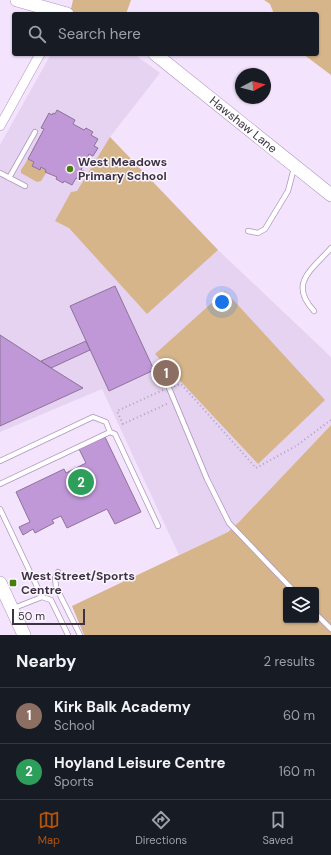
<!DOCTYPE html>
<style>
:root{--surface:#171b24;--page:#20242c;--text:#f1f3f6;--muted:#9ea1a6;--line:#363941;--accent:#b45309}
body{margin:0;font-family:"DM Sans",sans-serif;background:var(--page);color:var(--text)}
.controls{position:absolute;right:12px;bottom:12px;display:grid;overflow:hidden;border-radius:4px;box-shadow:0 1px 3px #0004}
.controls button{width:36px;height:36px;display:grid;place-items:center;padding:0;border:0;border-bottom:1px solid var(--line);background:var(--surface);color:var(--text);font:20px sans-serif}
.compass{position:absolute;left:235px;top:68px;width:36px;height:36px;border-radius:50%;background:var(--surface);box-shadow:0 1px 3px #0004;rotate:83deg}
.scale{position:absolute;left:12px;bottom:10px;width:73px;box-sizing:border-box;padding-left:4px;border:2px solid #3e3344;border-top:0;font-size:11px;line-height:14px;white-space:nowrap;color:#3e3344;-webkit-text-stroke:3px #faf5fd;paint-order:stroke}
.you{position:absolute;left:222px;top:302px;width:14px;height:14px;margin:-10px;border:3px solid #fff;border-radius:50%;background:#1a73e8;box-shadow:0 0 0 6px #1a73e833}
.badge{display:grid;place-items:center;width:26px;height:26px;border-radius:50%;background:var(--accent);color:#fff;font-size:13px;font-weight:700}
.pin{position:absolute;translate:-50% -50%;border:2px solid #fff;box-shadow:0 1px 4px #0006}
.list{margin:0;padding:0;list-style:none}
h2{display:flex;justify-content:space-between;align-items:center;height:52px;margin:0;padding:0 16px;font-size:17px}
h2 small{font-size:13px;font-weight:400;color:var(--muted)}
.list li{display:grid;grid-template-columns:26px 1fr auto;gap:12px;align-items:center;box-sizing:border-box;height:56px;padding:0 16px;border-top:1px solid var(--line)}
.list b{display:block;font-size:15px;white-space:nowrap}
.list p{margin:0;font-size:13px;white-space:nowrap;color:var(--muted)}
.list em{font-size:13px;font-style:normal;color:var(--muted)}
.icon{flex:none;width:22px;height:22px;fill:none;stroke:currentColor;stroke-width:2;stroke-linecap:round;stroke-linejoin:round}
.map{position:relative;flex:none;width:331px;height:635px;overflow:hidden}
.search{position:absolute;background:var(--surface);box-shadow:0 1px 3px #0004;left:12px;right:12px;top:12px;height:44px;display:flex;align-items:center;gap:10px;box-sizing:border-box;padding:0 14px;border-radius:4px;color:var(--muted);font-size:15px}
.sheet{height:164px;background:var(--surface)}
nav{display:flex;justify-content:space-around;align-items:center;box-sizing:border-box;height:56px;border-top:1px solid var(--line);background:var(--surface);font-size:11px;color:var(--muted)}
nav a{display:grid;justify-items:center;gap:2px}
nav .on{color:var(--accent)}
.map>svg:first-child{display:block}
</style>
<div class="map">
<svg width="331" height="635" viewBox="0 0 331 635">
<rect width="100%" height="100%" fill="#f3e3fd"/>
<!-- built -->
<path fill="#e6d3f1" d="M51 54H134L160 73 110 137 218 250 331 357V425L239 522 228 532 179 555 102 389 0 432V145Z"/>
<!-- green -->
<path fill="#d6b58b" fill-rule="evenodd" d="M73 0H131L126 14H72L70 13Z
M264 0H331V75L303 54H317V14H274L270 4Z
M110 137 218 250 147 314 69 228 55 221 71 192 77 191Z
M28 159 34 162 32 166 39 170 41 167 46 170 45 172 46 173 41 181 37 182 21 173V170Z
M225 291 325 400 258 464 155 354Z
M331 425V635H84L72 606 228 532 239 522ZM286 590H316V620H286Z"/>
<!-- building -->
<path fill="#c098d7" stroke="#8b739a" d="M57 110 75 120 73 124 84 130 86 128 93 132 91 135 98 139 94 146 98 148 93 156 89 154 81 170 84 171 79 180 76 178 72 185 64 181 63 183 56 179 57 177 45 172 46 170 41 167 40 170 32 166 34 162 28 159 44 129 41 128 49 113 52 115 53 113 55 114Z
M115 286 154 370 109 391 70 306Z
M0 335 51 368 83 388 0 426Z
M86 341 90 350 51 368 41 361Z
M105 437 141 512 115 524 107 509 67 528 61 516 52 520 54 523 35 533 33 529 23 535 19 527 30 522 16 492 64 469 66 473 86 463 79 449Z"/>
<g fill="none" stroke-linecap="round" stroke-linejoin="round">
<!-- lane casing -->
<g stroke="#b096bf" stroke-width="6">
<path id="lane" d="M0 173 25 186
M9 178 35 132
M248 231 258 233 265 229 288 191 294 168
M314 311C288 283 312 270 331 248
M169 388 207 479 229 523 293 590
M0 461 93 417 106 422 110 432 115 434 158 526
M0 484 110 432
M0 509 42 597
M58 572 55 578 56 587 80 635
M14 608 42 597 51 600 68 635
M316 614 331 629"/>
</g>
<!-- street casing -->
<g stroke="#b096bf" stroke-width="10">
<path id="street" d="M0 126 40 54"/>
</g>
<!-- secondary casing -->
<g stroke="#b096bf" stroke-width="14">
<g id="secondary">
<path d="M17 0 67 14"/>
<path id="s1" d="M155 54 331 195"/>
<path d="M0 583 24 635"/>
</g>
</g>
<!-- path -->
<path stroke="#b0a2b9" stroke-width="2" stroke-dasharray="1 3" stroke-linecap="butt" d="M174 386 181 384 256 468 296 446 331 420
M163 390 117 411 123 424 169 403"/>
<!-- lane -->
<use href="#lane" stroke="#fff" stroke-width="4.5"/>
<!-- street -->
<use href="#street" stroke="#fff" stroke-width="9"/>
<!-- secondary -->
<use href="#secondary" stroke="#fff" stroke-width="13"/>
</g>
<!-- markers -->
<g fill="#4a7d0f" stroke="#faf5fd" stroke-width="1.5">
<circle cx="70" cy="169" r="4"/>
<rect x="9" y="579" width="8" height="8" rx="2"/>
</g>
<g text-anchor="middle" stroke-width="3" stroke-linejoin="round" paint-order="stroke">
<!-- street labels -->
<g font-size="12" fill="#3e3344" stroke="#faf5fd">
<text dy="4" stroke="none"><textPath href="#s1" startOffset="113">Hawshaw Lane</textPath></text>
</g>
<!-- poi labels -->
<g font-size="12" font-weight="bold" fill="#3e3344" stroke="#faf5fd" text-anchor="start">
<text x="78" y="166">West Meadows<tspan x="78" dy="14">Primary School</tspan></text>
<text x="21" y="580">West Street/Sports<tspan x="21" dy="14">Centre</tspan></text>
</g>
</g>
</svg>
<div class="controls">
<button><svg class="icon" aria-label="layers" viewBox="0 0 24 24"><path d="M12 4l9 5-9 5-9-5zM3 14l9 5 9-5"/></svg></button>
</div>
<svg class="compass" viewBox="-18 -18 36 36"><path d="M0-13l5 13h-10z" fill="#e53935"/><path d="M0 13l5-13h-10z" fill="#9ea1a6"/></svg>
<div class="scale">50 m</div>
<div class="you"></div>
<div class="pin badge" style="left:166px;top:373px;background:#8d6e63">1</div>
<div class="pin badge" style="left:81px;top:482px;background:#2e9e5b">2</div>
<div class="search"><svg class="icon" aria-label="search" viewBox="0 0 24 24"><circle cx="10" cy="10" r="6"/><path d="M15 15l6 6"/></svg>Search here</div>
</div>
<section class="sheet">
<h2>Nearby<small>2 results</small></h2>
<ul class="list">
<li><span class="badge" style="background:#8d6e63">1</span><div><b>Kirk Balk Academy</b><p>School</p></div><em>60 m</em></li>
<li><span class="badge" style="background:#2e9e5b">2</span><div><b>Hoyland Leisure Centre</b><p>Sports</p></div><em>160 m</em></li>
</ul>
</section>
<nav>
<a class="on"><svg class="icon" aria-label="map" viewBox="0 0 24 24"><path d="M3 6l6-2 6 2 6-2v14l-6 2-6-2-6 2zM9 4v14M15 6v14"/></svg>Map</a>
<a><svg class="icon" aria-label="directions" viewBox="0 0 24 24"><path d="M12 3l9 9-9 9-9-9zM9 14v-3h6M13 9l2 2-2 2"/></svg>Directions</a>
<a><svg class="icon" aria-label="saved" viewBox="0 0 24 24"><path d="M7 4h10v16l-5-4-5 4z"/></svg>Saved</a>
</nav>
